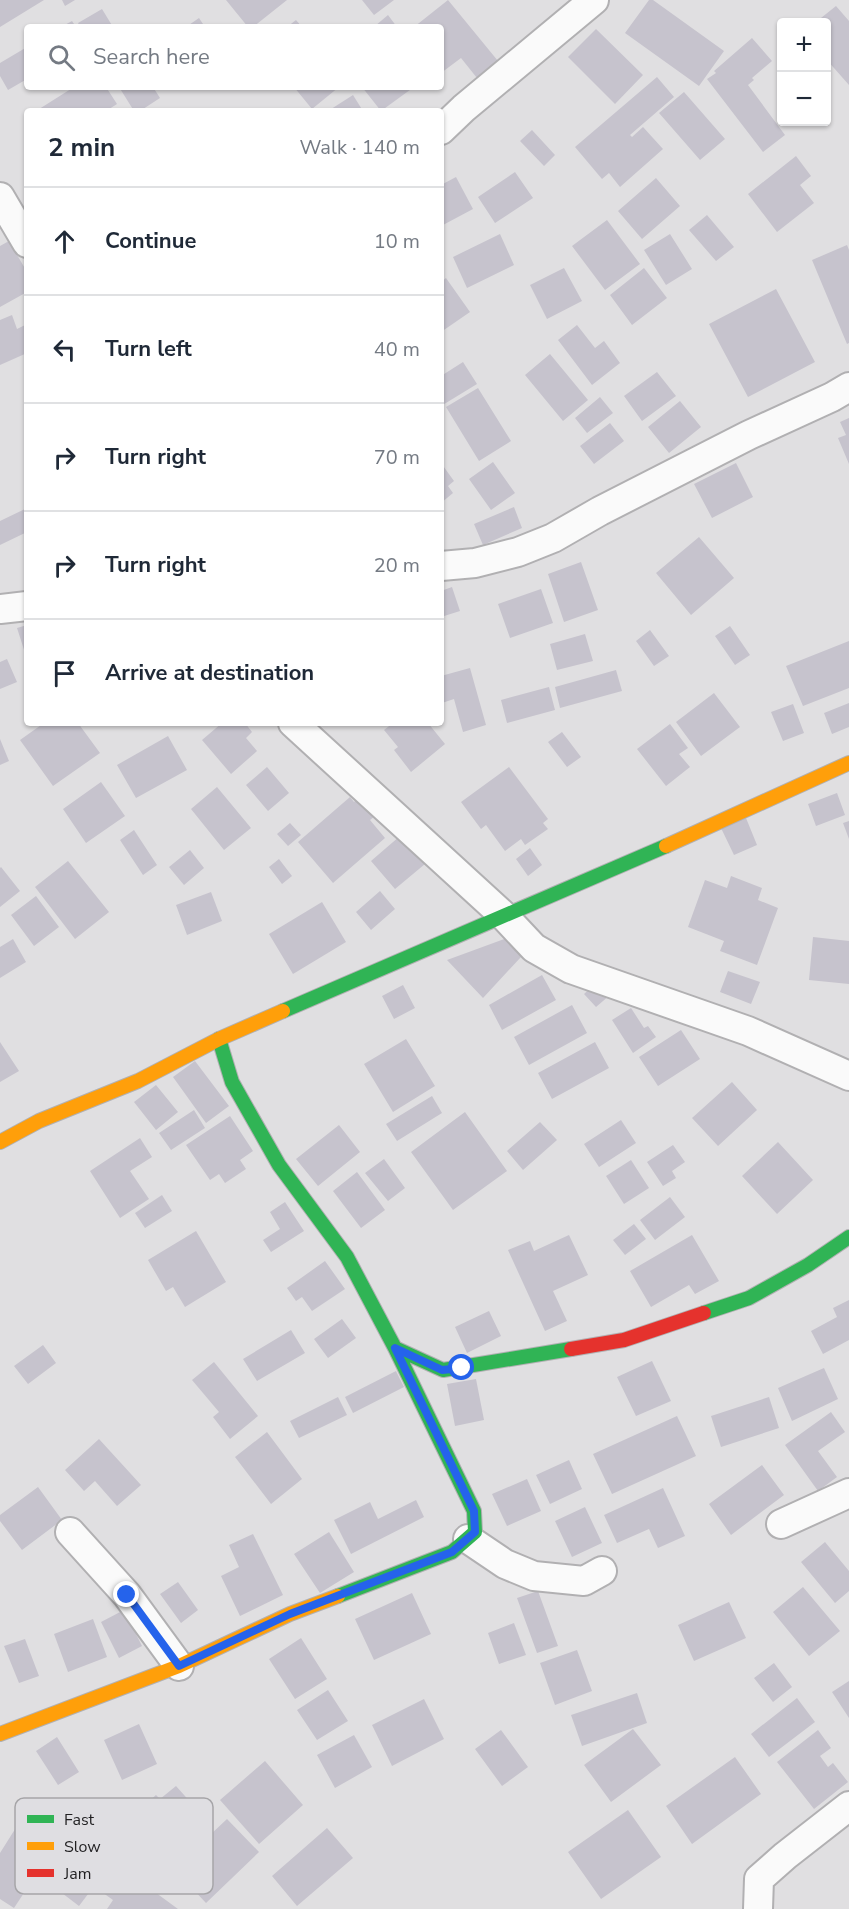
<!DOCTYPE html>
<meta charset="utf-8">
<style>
:root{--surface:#fff;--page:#f2f2f3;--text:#1f2937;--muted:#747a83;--line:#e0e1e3}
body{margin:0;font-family:"Nunito Sans",sans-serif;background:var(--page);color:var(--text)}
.controls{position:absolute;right:18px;top:18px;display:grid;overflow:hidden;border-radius:6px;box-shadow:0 2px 4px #0004}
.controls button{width:54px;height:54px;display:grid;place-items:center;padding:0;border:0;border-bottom:2px solid var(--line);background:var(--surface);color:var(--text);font:30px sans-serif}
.stop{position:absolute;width:18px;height:18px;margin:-14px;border:4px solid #2563eb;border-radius:50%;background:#fff}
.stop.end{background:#2563eb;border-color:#fff;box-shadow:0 2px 6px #0008}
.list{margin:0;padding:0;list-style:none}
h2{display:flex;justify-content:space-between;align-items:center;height:78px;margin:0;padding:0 24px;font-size:26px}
h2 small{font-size:20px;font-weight:400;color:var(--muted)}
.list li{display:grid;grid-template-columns:39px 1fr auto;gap:18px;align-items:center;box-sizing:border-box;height:108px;padding:0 24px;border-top:2px solid var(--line)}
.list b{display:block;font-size:22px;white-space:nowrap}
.list em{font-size:20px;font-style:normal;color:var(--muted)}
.icon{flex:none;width:33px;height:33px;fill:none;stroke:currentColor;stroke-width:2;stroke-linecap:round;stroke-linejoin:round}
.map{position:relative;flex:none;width:849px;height:1909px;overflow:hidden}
.search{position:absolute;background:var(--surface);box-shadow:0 2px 4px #0004;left:24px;top:24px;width:420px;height:66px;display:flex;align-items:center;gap:15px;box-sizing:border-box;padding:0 21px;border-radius:6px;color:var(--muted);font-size:22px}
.panel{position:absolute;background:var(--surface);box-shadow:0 2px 4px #0004;left:24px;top:108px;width:420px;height:618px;border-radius:6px}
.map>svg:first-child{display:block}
</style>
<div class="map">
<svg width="849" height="1909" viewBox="0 0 849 1909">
<rect width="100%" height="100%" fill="#e0dfe1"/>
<!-- building -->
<path fill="#c6c3cd" d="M0 0H44L0 27Z
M62 0H75L65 6Z
M226 0H287L253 27H248Z
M362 0H394L374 15Z
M448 0 498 61 477 78 461 58 441 73V27H414Z
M649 0H653L724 51 699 86 625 33Z
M836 6 849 21V85L826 59V22H816Z
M102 9 113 27H80L78 23Z
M388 15 397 27H376L375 26Z
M199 18 205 27H186Z
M296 20 302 27H287Z
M72 21 76 27H61Z
M596 29 643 75 615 104 568 57Z
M752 38 772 61 752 78 754 80 748 85 785 135 763 152 707 79 716 73 714 71Z
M27 47V79L8 90 0 76V63Z
M657 77 674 97 630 135 632 137 643 127 663 149 620 187 609 173 602 179 575 147Z
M74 87H106L117 104 106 111H36Z
M119 87H153L160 98 140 111H134Z
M294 87H339L312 109Z
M362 87H414L381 111Z
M684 92 725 139 700 160 659 113Z
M353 95 363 111H328Z
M532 130 555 155 544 166 520 141Z
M796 156 811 176 800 185 814 203 777 232 748 194Z
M515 172 533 198 495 223 478 197Z
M456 177 473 209 443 225 441 221V185Z
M656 178 680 206 642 239 618 211Z
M707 215 734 247 716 261 689 230Z
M607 220 640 264 605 290 572 246Z
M500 234 514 265 467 288 453 257Z
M670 234 692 269 666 285 644 250Z
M9 241 27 272V292L0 307V246Z
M847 245 849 250V343L847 344 812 260Z
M564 268 582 301 547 319 530 285Z
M644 268 667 298 632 325 610 295Z
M446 278 470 312 441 332V282Z
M776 289 815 362 748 397 709 324Z
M12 315 17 329 27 324V353L0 365V320Z
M577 325 595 348 604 341 620 363 592 385 558 340Z
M550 354 588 400 563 421 525 375Z
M463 362 477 384 441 406V376Z
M657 372 676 396 642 421 624 396Z
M478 388 511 441 479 461 446 407Z
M600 397 613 413 587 433 575 418Z
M680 401 701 427 669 453 648 427Z
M849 418V464L838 438 846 435 840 422Z
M610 423 624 441 594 464 580 446Z
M493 462 515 493 491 510 469 479Z
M441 463 454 481 448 486 453 493 441 503Z
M736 463 753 497 712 518 694 484Z
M514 507 522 528 483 545 474 524Z
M27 508V532L0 545V521Z
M699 537 734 578 691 615 656 573Z
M581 562 598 610 564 622 548 574Z
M452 587 460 611 441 617V591Z
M541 589 553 623 510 638 498 604Z
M27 625V659L17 628Z
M730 626 750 655 735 665 715 636Z
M650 630 669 656 654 666 636 641Z
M585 634 593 661 557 670 550 644Z
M849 641V688L803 706 786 666Z
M7 659 17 682 0 689V662Z
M470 668 486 725 463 732 454 699 442 703 441 676Z
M616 670 622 691 560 708 555 687Z
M549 687 555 710 507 723 501 700Z
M714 693 740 727 701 756 676 722Z
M849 703V727L832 734 824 713Z
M793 704 804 733 783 741 771 712Z
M44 723H78L100 753 53 786 20 740Z
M222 723H245L252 732 246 738 257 751 231 774 202 740Z
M393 723H428L445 744 411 772 394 750 398 747 384 730Z
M670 724 688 748 679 754 690 767 666 786 637 749Z
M562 732 581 757 567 767 548 742Z
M168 736 187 770 136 798 117 765Z
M0 739 9 761 0 765Z
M267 767 289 793 268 811 246 785Z
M509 767 548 819 543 823 548 829 525 845 521 839 505 851 486 825 481 829 461 802Z
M101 782 125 816 86 843 63 809Z
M217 787 251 828 224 850 191 809Z
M364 793 380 812 370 820 385 838 333 883 298 842 350 797 354 802Z
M837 793 845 815 816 826 808 804Z
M746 818 757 845 734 855 721 828Z
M849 821V839L843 823Z
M290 823 301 835 288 846 277 834Z
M134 830 157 865 143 875 120 840Z
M400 836 425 864 395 889 371 861Z
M530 848 542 865 528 876 516 859Z
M190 850 204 868 184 885 169 867Z
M279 859 292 876 282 884 269 867Z
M68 861 109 912 75 939 35 887Z
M1 867 20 891 0 907V868Z
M731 876 762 888 758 900 778 908 757 965 720 951 724 941 688 927 705 880 727 888Z
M380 891 395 909 371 930 356 912Z
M211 892 222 921 187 935 176 905Z
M36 896 59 927 34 946 11 915Z
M322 902 346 942 293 974 269 934Z
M813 937 849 941V984L809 980Z
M507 938 521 957 483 998 447 960Z
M13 939 26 962 0 978V947Z
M728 971 760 982 751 1004 720 992Z
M542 975 556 1000 502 1030 489 1005Z
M598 981 610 995 596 1007 584 994Z
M403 985 415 1008 394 1019 382 996Z
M572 1005 587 1033 529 1065 514 1037Z
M631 1008 644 1028 648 1026 656 1037 633 1053 612 1020Z
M681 1030 700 1059 658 1086 639 1057Z
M406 1039 435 1086 393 1112 364 1064Z
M0 1042 19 1071 0 1082Z
M595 1042 609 1068 552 1099 538 1073Z
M195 1061 229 1106 206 1123 173 1077Z
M732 1082 757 1110 718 1146 692 1118Z
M156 1085 178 1112 156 1130 134 1102Z
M432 1096 442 1113 397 1141 386 1124Z
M194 1110 205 1128 171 1150 159 1133Z
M465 1112 507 1171 453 1210 411 1152Z
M230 1116 253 1151 240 1160 246 1169 225 1183 219 1174 210 1180 186 1145Z
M621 1120 636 1143 599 1167 584 1144Z
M540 1122 557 1140 523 1170 507 1151Z
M339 1125 360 1152 318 1186 296 1159Z
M140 1138 152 1157 130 1171 149 1199 120 1218 90 1171Z
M778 1142 813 1180 777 1214 742 1176Z
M673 1145 685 1162 672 1171 676 1178 663 1186 647 1162Z
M384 1159 405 1188 388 1201 365 1173Z
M631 1160 649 1188 624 1204 606 1176Z
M357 1172 385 1210 361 1228 333 1191Z
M162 1195 172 1211 145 1228 135 1213Z
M670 1197 685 1217 655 1240 640 1220Z
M285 1202 304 1231 271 1252 263 1240 280 1229 270 1212Z
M634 1224 646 1239 625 1255 613 1240Z
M196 1231 226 1282 185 1307 173 1287 166 1291 148 1260Z
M569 1235 588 1275 553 1291 567 1321 545 1331 508 1250 530 1241 534 1251Z
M692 1235 719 1281 695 1294 689 1285 651 1307 630 1271Z
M325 1261 345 1289 312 1311 302 1297 296 1301 287 1288Z
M849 1300V1340L823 1354 811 1331 837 1317 833 1308Z
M489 1311 501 1336 467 1353 455 1327Z
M342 1319 356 1338 328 1358 314 1339Z
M291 1330 305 1353 257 1381 243 1359Z
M43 1345 56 1363 28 1384 14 1366Z
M652 1361 671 1401 636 1416 617 1377Z
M214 1362 258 1416 230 1439 213 1417 219 1412 192 1380Z
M824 1368 838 1399 792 1421 778 1388Z
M396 1371 404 1387 353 1413 345 1397Z
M476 1379 484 1420 455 1426 447 1384Z
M338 1397 347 1415 299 1438 290 1421Z
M769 1397 779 1428 721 1447 711 1416Z
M831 1412 845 1432 818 1451 837 1477 818 1491 785 1445Z
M677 1416 696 1456 612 1494 593 1454Z
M267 1432 302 1479 271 1504 235 1457Z
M99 1439 141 1485 117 1506 95 1481 84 1491 65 1470Z
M569 1460 582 1489 550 1504 536 1475Z
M762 1465 784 1495 731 1535 709 1504Z
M527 1479 541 1511 507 1526 492 1494Z
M38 1487 62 1520 22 1550 0 1521V1515Z
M663 1488 685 1536 658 1548 649 1529 617 1543 604 1515Z
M416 1500 424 1517 351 1554 334 1520 370 1502 378 1519Z
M585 1507 602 1543 572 1557 555 1521Z
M329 1532 354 1572 320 1593 294 1554Z
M253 1534 283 1595 240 1616 221 1576 239 1567 229 1545Z
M825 1542 849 1571V1591L835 1603 801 1562Z
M178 1582 198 1610 181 1623 160 1594Z
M803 1587 840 1631 809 1656 773 1612Z
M538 1591 558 1646 537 1653 517 1598Z
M412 1593 431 1634 374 1660 355 1619Z
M729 1602 746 1638 694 1661 678 1625Z
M124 1610 142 1646 119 1658 101 1622Z
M93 1619 107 1657 68 1672 54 1634Z
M514 1623 526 1655 499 1664 488 1633Z
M301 1638 327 1679 295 1699 269 1659Z
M25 1639 39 1676 19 1683 4 1646Z
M577 1650 592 1691 555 1705 540 1663Z
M774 1663 792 1687 773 1702 754 1678Z
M849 1681V1718L832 1692Z
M328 1690 348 1721 317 1740 297 1710Z
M637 1693 647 1723 582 1746 571 1715Z
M797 1698 815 1722 769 1757 751 1734Z
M424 1699 444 1739 392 1766 372 1725Z
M139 1724 157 1764 122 1780 104 1740Z
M633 1729 661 1765 611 1802 584 1765Z
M501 1730 528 1767 502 1786 475 1749Z
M818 1730 831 1748 820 1756 828 1767 833 1763 848 1782 814 1809 777 1762Z
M354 1735 372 1767 335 1788 317 1755Z
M57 1737 79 1772 58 1785 36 1751Z
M735 1757 761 1794 692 1844 666 1806Z
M265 1761 303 1805 259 1844 220 1800Z
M176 1786 193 1805 162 1831 141 1808 156 1795 160 1799Z
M628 1810 661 1857 601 1899 568 1852Z
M227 1819 259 1852 206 1903 174 1869Z
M17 1826 53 1849 14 1908 0 1899V1853Z
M327 1828 353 1858 297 1906 272 1876Z
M80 1830 116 1857 79 1906 54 1887 76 1856 66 1849Z
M118 1865 178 1909H107L113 1900 99 1890Z"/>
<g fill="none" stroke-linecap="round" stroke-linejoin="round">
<!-- street casing -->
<g stroke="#b1b0b2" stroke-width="32">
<path id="street" d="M441 130 464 108 594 0
M0 197 27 243
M441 566 475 563 518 552 553 538 600 511 749 435 832 397 849 387
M0 609 27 606
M293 723 503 915 534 948 571 969 748 1031 849 1076
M781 1524 849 1493
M70 1532 127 1595 179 1666
M468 1539 505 1564 534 1576 584 1581 602 1571
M758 1909 759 1879 785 1856 849 1806"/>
</g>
<!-- fast casing -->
<g stroke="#b1b0b2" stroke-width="16">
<path id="fast" d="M283 1011 666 846
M219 1039 232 1082 279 1165 347 1257 395 1348 443 1370 571 1349
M704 1313 749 1298 808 1265 849 1237
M338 1596 452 1552 475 1532 474 1511 395 1348"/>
</g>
<!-- slow casing -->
<g stroke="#b1b0b2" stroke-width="16">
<path id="slow" d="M666 846 849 763
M0 1142 39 1121 138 1081 219 1039 283 1011
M0 1734 179 1666 290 1614 338 1596"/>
</g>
<!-- jam casing -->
<g stroke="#b1b0b2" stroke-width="16">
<path id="jam" d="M571 1349 624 1340 704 1313"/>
</g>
<!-- street -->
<use href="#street" stroke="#fafafa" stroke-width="28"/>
<!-- fast -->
<use href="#fast" stroke="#30b455" stroke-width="14"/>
<!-- slow -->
<use href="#slow" stroke="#ff9f0a" stroke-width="14"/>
<!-- jam -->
<use href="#jam" stroke="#e5322d" stroke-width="14"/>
</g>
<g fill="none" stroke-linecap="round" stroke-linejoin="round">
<!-- route -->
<path stroke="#2563eb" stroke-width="8" d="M127 1595 179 1666 290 1614 452 1552 475 1532 474 1511 395 1348 442 1370 462 1368"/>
</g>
<!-- legend -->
<rect x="15" y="1798" width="198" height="96" rx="9" fill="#dfdee2" stroke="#a6a5a8" stroke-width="1.5"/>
<rect x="27" y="1815" width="27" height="8" fill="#30b455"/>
<rect x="27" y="1842" width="27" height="8" fill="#ff9f0a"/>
<rect x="27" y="1869" width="27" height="8" fill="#e5322d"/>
<g font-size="16" fill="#201f21">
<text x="64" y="1825">Fast</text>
<text x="64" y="1852">Slow</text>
<text x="64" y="1879">Jam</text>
</g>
</svg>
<div class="controls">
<button>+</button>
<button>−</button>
</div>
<div class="stop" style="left:462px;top:1368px"></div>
<div class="stop end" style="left:127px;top:1595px"></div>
<div class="search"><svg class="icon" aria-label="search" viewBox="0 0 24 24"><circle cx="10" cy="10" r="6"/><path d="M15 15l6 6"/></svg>Search here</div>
<section class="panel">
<h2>2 min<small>Walk · 140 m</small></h2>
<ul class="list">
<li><svg class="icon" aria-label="ahead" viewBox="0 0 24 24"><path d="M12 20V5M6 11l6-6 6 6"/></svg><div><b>Continue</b></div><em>10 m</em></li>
<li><svg class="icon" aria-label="left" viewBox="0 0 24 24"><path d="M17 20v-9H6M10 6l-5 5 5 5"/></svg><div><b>Turn left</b></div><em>40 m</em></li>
<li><svg class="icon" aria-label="right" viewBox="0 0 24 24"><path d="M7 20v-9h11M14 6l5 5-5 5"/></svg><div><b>Turn right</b></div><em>70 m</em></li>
<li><svg class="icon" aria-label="right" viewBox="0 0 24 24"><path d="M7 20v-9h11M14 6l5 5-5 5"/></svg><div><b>Turn right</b></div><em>20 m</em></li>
<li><svg class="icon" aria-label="arrive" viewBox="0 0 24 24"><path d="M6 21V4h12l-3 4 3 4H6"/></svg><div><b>Arrive at destination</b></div></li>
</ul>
</section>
</div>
